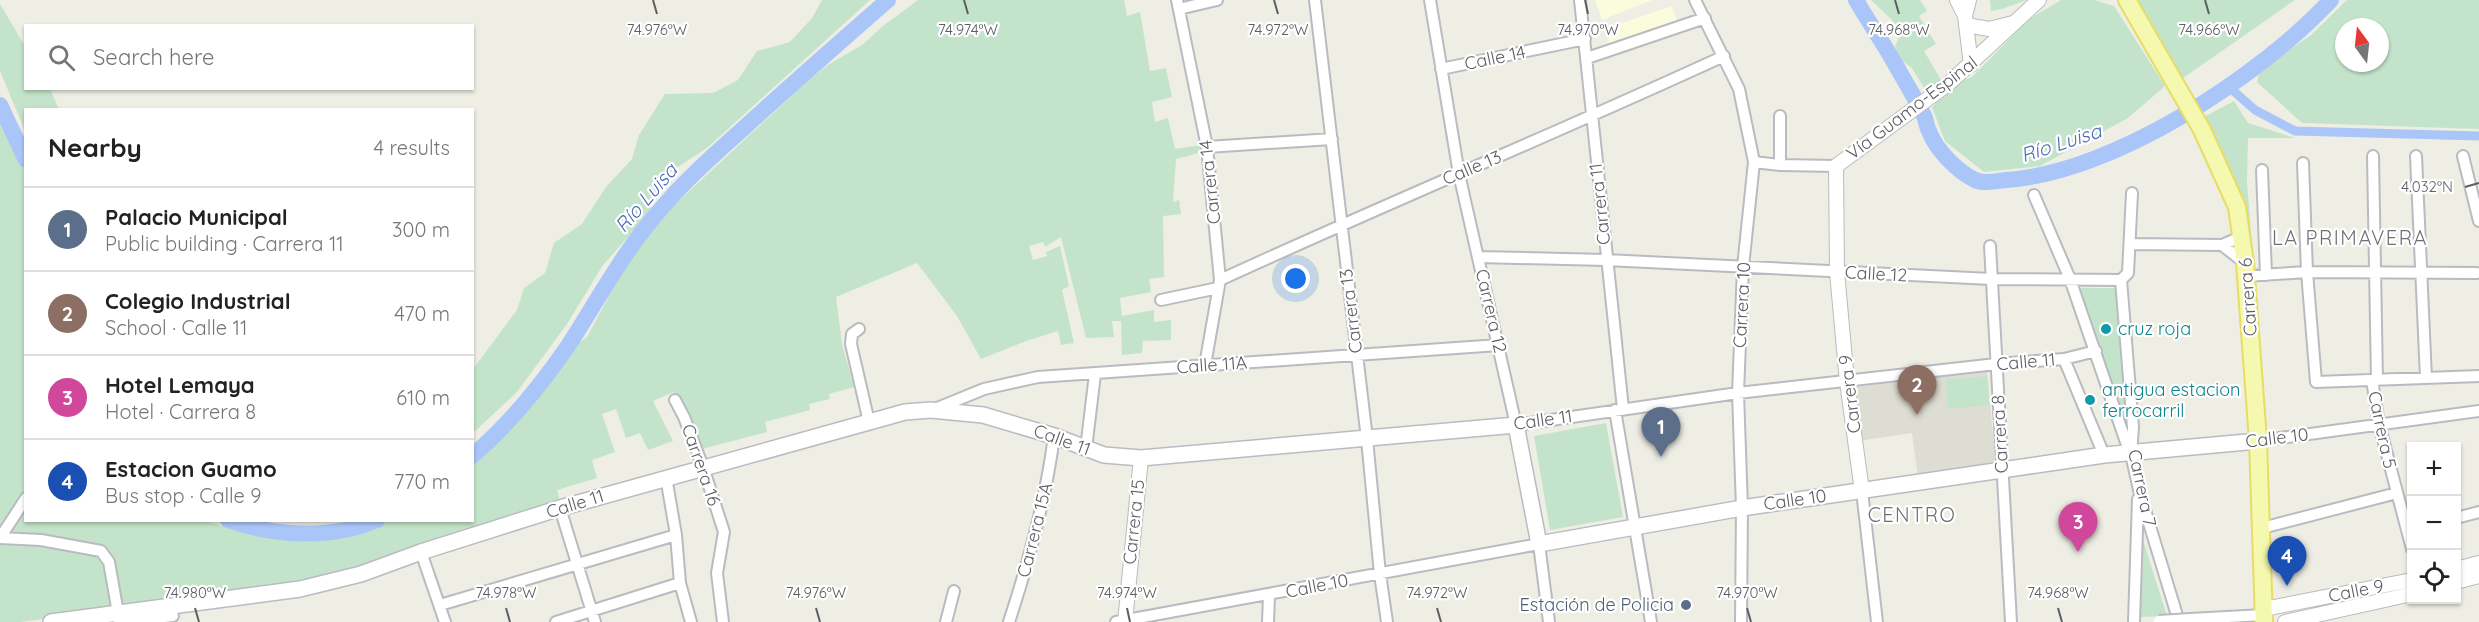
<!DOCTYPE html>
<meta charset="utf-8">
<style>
:root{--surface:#fff;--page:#f2f2f2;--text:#222;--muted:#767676;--line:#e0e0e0;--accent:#dc6b3d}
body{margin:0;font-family:Quicksand,sans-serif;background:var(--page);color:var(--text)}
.controls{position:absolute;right:18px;bottom:18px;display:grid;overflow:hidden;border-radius:0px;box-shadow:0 2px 4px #0004}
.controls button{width:54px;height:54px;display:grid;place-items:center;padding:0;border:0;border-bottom:2px solid var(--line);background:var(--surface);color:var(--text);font:30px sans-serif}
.compass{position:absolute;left:2335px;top:18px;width:54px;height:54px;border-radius:50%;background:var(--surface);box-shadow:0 2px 4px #0004;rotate:345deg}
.you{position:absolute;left:1296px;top:279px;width:21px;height:21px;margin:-15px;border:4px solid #fff;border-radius:50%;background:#1a73e8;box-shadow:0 0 0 9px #1a73e833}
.badge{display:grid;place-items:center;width:39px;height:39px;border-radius:50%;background:var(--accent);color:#fff;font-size:20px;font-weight:700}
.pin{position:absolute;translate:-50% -50px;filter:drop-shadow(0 2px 3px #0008)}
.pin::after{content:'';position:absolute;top:32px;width:21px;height:18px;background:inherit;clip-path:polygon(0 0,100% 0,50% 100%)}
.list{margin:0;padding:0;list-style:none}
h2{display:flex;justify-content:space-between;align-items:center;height:78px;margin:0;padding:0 24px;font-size:26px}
h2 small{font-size:20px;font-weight:400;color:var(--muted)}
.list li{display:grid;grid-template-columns:39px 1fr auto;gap:18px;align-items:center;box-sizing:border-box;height:84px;padding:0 24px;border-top:2px solid var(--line)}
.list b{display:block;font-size:22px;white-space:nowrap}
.list p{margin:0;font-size:20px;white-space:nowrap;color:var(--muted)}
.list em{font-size:20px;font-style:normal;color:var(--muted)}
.icon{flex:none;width:33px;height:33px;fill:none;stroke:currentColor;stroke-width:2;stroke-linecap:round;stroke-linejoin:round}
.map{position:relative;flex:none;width:2479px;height:622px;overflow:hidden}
.search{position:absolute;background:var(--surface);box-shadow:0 2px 4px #0004;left:24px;top:24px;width:450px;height:66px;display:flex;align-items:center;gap:15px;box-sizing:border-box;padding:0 21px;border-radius:0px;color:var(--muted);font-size:22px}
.panel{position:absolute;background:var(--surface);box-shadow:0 2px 4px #0004;left:24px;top:108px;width:450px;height:414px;border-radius:0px}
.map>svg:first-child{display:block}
</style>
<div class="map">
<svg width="2479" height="622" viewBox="0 0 2479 622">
<rect width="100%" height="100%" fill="#eeeee5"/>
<!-- commercial -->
<path fill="#fbfbdd" d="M1595 0H1652L1602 20Z
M1672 6 1678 23 1610 45 1604 29Z"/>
<!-- education -->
<path fill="#deddd3" d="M1987 371 1996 466 1918 478 1912 433 1858 441 1854 387Z"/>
<!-- green -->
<path fill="#c3e4ca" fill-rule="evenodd" d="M822 0H870L707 148 670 172 646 217 603 265 567 324 517 392 473 433V369L517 310 524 288 545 273 554 243 582 224 606 187 632 159 639 135 665 94 713 93 738 80 757 51 790 42 812 18Z
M918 0H1124L1127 16 1140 12 1150 71 1166 68 1172 97 1152 102 1155 122 1168 118 1175 149 1201 145 1203 152 1176 159 1173 202 1179 200 1181 214 1163 216 1164 277 1149 279 1151 292 1120 298 1122 316 1154 310V322L1171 320V340L1143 341 1142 353 1122 355 1121 321H1112L1114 337 1086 338 1061 237 1045 247 1043 242 1029 246 1033 260 1047 256 1046 252 1060 246 1069 286 1062 290 1074 343 1061 345 1058 331 1026 341 981 359 957 316 917 263 836 297 842 344 854 387 829 394 830 399 809 404 810 410 765 422 767 432 702 449 691 420 673 392 653 401 673 441 648 450 640 433 626 438 616 409 602 414 615 452 592 460 597 478 557 490 560 501 468 529 377 564 313 581 21 622H0V118L25 172 26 520 206 521 245 533 287 540 356 532 386 521 472 520 473 462 511 425 571 348 587 337 628 260 650 232 671 208 810 79 828 65 862 45 883 26Z
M1871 0H1920L1927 11 1919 16 1936 44 1924 51 1944 85 1928 94 1911 67 1899 59 1895 46 1901 33 1892 20Z
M1990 0H2027L2002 9 1991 11Z
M2061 0H2094L2114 6 2165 86 2128 118 2040 166 1984 172 1945 141 1932 107 1958 83 1973 76 2029 19Z
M2138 0H2295L2183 78Z
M2347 0H2479V129L2302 123 2257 82 2260 70 2311 35ZM2344 27H2380V63H2344Z
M0 4 25 46 26 88 50 89 59 109 26 110 25 131 0 71Z
M2234 101 2248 123 2295 138H2248L2247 182 2253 258 2242 206 2204 117Z
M2072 288H2115L2133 449 2123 451 2098 350Z
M1987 376 1990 405 1948 409 1945 380Z
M1606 423 1623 517 1550 530 1534 436Z
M2137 521 2167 616 2138 617Z"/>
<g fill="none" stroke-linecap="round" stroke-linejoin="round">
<!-- canal -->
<path stroke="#aac6f8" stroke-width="9" d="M2229 87 2255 110 2295 131 2479 136"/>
<!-- river -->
<path stroke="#aac6f8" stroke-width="16" d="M1856 0C1868 21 1882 41 1894 62 1904 80 1916 99 1925 118 1926 122 1927 127 1929 131 1936 150 1957 171 1975 180 1983 184 1997 181 2006 180 2113 173 2259 77 2331 0
M0 105 26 160
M472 456C509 425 541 385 568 346 598 300 623 252 660 210 685 180 715 154 745 127 792 84 840 42 888 0
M228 520C273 536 331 540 377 520"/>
<!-- minor casing -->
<g stroke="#babbc0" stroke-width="14">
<path id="minor" d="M1177 0 1207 147 1220 280 1205 365
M1315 0 1367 439 1380 574 1387 622
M1430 0 1459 174 1516 425 1738 393 1996 364 2064 359 2096 351
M1580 0 1623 409
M1695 0 1739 89 1754 162 1743 267 1738 393 1742 508 1741 622
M1179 9 1217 0
M1587 58 1705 18
M1441 69 1585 39
M1207 147 1332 139
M2373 156 2377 380
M2416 156 2426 378
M2463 156 2479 221
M1754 162 1780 165 1836 166
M2303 163 2307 272 2316 382 2479 376
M1780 165V116
M2262 170 2266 275
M2034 195 2070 279 2129 451
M2131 244 2222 245 2243 236
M2222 245 2245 263
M1990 246 2011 622
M1478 257 1606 260 1991 279 2121 280 2128 273 2132 193
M2246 276 2307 272 2477 273
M1220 280C1387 203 1557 133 1724 56
M2121 280 2133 427 2131 454 2139 490 2179 622
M1161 300 1218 288
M859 329 852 334 851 344 869 422
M2064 359 2104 455
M2372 380 2379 424 2412 549
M675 400 684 417 703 467 724 532 717 573 723 622
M935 409 984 389 1038 377 1499 345
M1615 410 1651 622
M2258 441 2479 411
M1086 449 1095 374
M666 477 676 535 680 583 691 622
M1862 491 1877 622
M560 508 595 622
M2456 518 2479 512
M2262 528 2397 493
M0 538 41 540 101 551 109 562 118 613
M0 538 26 498
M421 552 445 622
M440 605 676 535
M2190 619 2264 615
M119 622 173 616
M556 622 680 583
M946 622 954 591
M1009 622C1029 561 1046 499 1054 436
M1116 622 1539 544 1549 622
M1268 622 1269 595
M2134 622 2138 499"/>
</g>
<!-- tertiary casing -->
<g stroke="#babbc0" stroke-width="16">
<path id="tertiary" d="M1957 0 1965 16
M1969 0 1965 16 1971 65
M1966 25 1989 29 2013 23
M1862 491 1847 382 1837 272 1836 166 1948 84 2039 0
M2456 569 2479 563
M2456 582 2479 576
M2264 609 2412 580
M1125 622 1141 458
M2285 622 2412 594"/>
</g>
<!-- secondary casing -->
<g stroke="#babbc2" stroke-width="18">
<path id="secondary" d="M51 622 300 589 361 574 421 552 560 508 905 412 931 410 983 415 1054 436 1104 455 1141 458 1516 425 1539 544 1742 508 2002 470 2104 455 2258 441"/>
</g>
<!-- primary casing -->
<g stroke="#e7dd65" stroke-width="20">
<path id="primary" d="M2127 0 2202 130 2237 207 2245 263 2258 441 2264 622"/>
</g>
<!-- minor -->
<use href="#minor" stroke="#fff" stroke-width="10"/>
<!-- tertiary -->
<use href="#tertiary" stroke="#fff" stroke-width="14"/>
<!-- secondary -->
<use href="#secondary" stroke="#fff" stroke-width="15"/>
<!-- primary -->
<use href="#primary" stroke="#f5f9af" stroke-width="16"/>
<!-- minor-bridge casing -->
<g stroke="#babbc0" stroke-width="14" stroke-linecap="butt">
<path id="minor-bridge" d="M2159 621 2190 619"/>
</g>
<!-- minor-bridge -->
<use href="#minor-bridge" stroke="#fff" stroke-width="10"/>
</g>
<!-- ticks -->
<path fill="none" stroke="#5d5e64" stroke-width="2" d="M653 0 657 14M964 0 968 14M1274 0 1278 14M1585 0 1588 14M1895 0 1899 14M2205 0 2209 14M2465 187 2479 183M195 608 199 622M506 608 510 622M816 608 820 622M1127 608 1130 622M1437 608 1441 622M1747 608 1751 622M2058 608 2062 622"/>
<!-- markers -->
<g fill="#0f9aa8" stroke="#fff" stroke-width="2">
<circle cx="2106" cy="329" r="6"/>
<circle cx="2090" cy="400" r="6"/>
</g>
<circle fill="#5c6f8a" stroke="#fff" stroke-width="2" cx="1686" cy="605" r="6"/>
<g text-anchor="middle" stroke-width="4.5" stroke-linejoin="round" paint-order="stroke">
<!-- street labels -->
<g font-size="18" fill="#5d5e64" stroke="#fff">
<text transform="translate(1495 58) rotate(-12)" y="6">Calle 14</text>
<text transform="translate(1912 108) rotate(-37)" y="6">Vía Guamo-Espinal</text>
<text transform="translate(1472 168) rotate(-23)" y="6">Calle 13</text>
<text transform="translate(1210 182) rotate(-96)" y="6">Carrera 14</text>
<text transform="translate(1600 204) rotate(-96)" y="6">Carrera 11</text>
<text transform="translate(1876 274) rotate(3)" y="6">Calle 12</text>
<text transform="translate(2248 297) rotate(-94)" y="6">Carrera 6</text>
<text transform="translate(1742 305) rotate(-87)" y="6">Carrera 10</text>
<text transform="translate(1351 311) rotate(-97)" y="6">Carrera 13</text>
<text transform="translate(1491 311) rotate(77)" y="6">Carrera 12</text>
<text transform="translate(2026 362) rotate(-5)" y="6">Calle 11</text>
<text transform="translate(1212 365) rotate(-4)" y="6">Calle 11A</text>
<text transform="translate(1850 394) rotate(-97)" y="6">Carrera 9</text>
<text transform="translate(1543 420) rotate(-8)" y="6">Calle 11</text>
<text transform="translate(2382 430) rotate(78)" y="6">Carrera 5</text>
<text transform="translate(2000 434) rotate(-93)" y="6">Carrera 8</text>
<text transform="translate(2277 438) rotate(-7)" y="6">Calle 10</text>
<text transform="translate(1062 440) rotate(20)" y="6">Calle 11</text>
<text transform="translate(701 465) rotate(71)" y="6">Carrera 16</text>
<text transform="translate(2142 488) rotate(78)" y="6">Carrera 7</text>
<text transform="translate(1795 500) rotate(-8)" y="6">Calle 10</text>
<text transform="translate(575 504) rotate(-17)" y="6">Calle 11</text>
<text transform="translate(1134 522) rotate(-84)" y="6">Carrera 15</text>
<text transform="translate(1035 530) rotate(-76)" y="6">Carrera 15A</text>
<text transform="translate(1317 586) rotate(-11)" y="6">Calle 10</text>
<text transform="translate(2356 591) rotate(-11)" y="6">Calle 9</text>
</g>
<!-- culture labels -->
<g font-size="18" fill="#0d838f" stroke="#fff" text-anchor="start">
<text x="2118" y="335">cruz roja</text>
<text x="2102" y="396">antigua estacion<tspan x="2102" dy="21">ferrocarril</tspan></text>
</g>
<!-- service labels -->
<g font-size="18" fill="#4e5e75" stroke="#fff" text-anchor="end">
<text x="1674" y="611">Estación de Policia</text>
</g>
<!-- water labels -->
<g font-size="20" font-style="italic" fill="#4f6cba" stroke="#fff">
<text transform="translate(2061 143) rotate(-18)" y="7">Río Luisa</text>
<text transform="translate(646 198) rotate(-49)" y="7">Río Luisa</text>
</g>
<!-- neighbourhood labels -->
<g font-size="20" letter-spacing="1.5" fill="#6e7076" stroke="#fff">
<text x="2350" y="245">LA PRIMAVERA</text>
<text x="1912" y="522">CENTRO</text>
</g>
</g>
<g font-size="15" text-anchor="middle" fill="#5d5e64" stroke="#fff" stroke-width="4.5" stroke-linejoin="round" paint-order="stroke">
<text x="657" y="35">74.976°W</text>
<text x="968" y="35">74.974°W</text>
<text x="1278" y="35">74.972°W</text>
<text x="1588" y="35">74.970°W</text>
<text x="1899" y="35">74.968°W</text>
<text x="2209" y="35">74.966°W</text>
<text x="2427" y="192">4.032°N</text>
<text x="195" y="598">74.980°W</text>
<text x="506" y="598">74.978°W</text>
<text x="816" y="598">74.976°W</text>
<text x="1127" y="598">74.974°W</text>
<text x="1437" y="598">74.972°W</text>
<text x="1747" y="598">74.970°W</text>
<text x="2058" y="598">74.968°W</text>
</g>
</svg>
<div class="controls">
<button>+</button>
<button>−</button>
<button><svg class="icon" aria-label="locate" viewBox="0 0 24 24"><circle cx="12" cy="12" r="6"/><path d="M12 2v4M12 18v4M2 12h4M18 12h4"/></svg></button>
</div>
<svg class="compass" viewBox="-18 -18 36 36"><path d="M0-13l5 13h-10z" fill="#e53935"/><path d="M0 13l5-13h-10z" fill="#767676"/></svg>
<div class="you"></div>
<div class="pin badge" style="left:1661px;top:457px;background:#5c6f8a">1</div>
<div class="pin badge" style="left:1917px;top:415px;background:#8d6e63">2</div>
<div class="pin badge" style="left:2078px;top:552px;background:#d1479c">3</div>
<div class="pin badge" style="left:2287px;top:586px;background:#1a4fb4">4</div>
<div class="search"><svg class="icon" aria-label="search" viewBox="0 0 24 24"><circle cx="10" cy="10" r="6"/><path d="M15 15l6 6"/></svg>Search here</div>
<section class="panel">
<h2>Nearby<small>4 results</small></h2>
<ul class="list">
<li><span class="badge" style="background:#5c6f8a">1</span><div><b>Palacio Municipal</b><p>Public building · Carrera 11</p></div><em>300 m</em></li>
<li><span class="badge" style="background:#8d6e63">2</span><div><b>Colegio Industrial</b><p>School · Calle 11</p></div><em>470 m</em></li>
<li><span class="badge" style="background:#d1479c">3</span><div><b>Hotel Lemaya</b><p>Hotel · Carrera 8</p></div><em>610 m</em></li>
<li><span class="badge" style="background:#1a4fb4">4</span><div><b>Estacion Guamo</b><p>Bus stop · Calle 9</p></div><em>770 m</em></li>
</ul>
</section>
</div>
